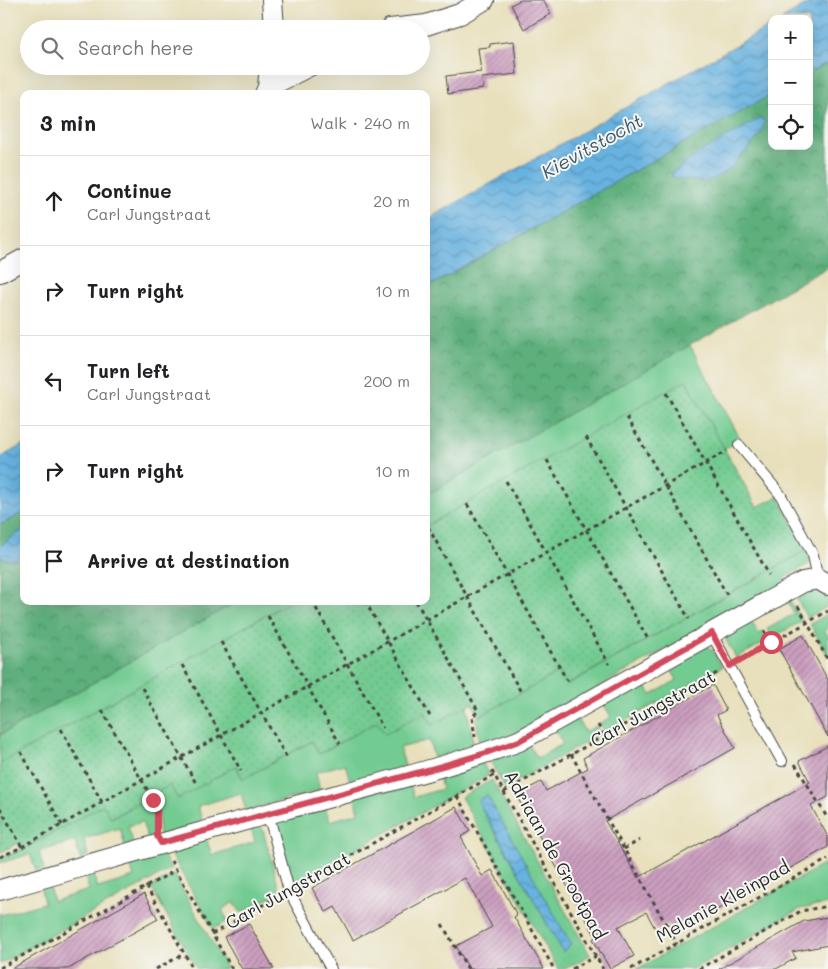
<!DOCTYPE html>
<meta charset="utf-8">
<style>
:root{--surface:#fff;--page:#f6f6f6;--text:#202124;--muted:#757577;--line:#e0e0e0}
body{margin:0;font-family:Mali,sans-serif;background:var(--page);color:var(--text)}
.controls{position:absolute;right:15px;top:15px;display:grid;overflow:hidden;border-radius:10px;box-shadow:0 5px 20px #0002}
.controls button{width:45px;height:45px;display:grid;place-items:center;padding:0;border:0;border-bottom:1px solid var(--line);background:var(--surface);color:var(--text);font:25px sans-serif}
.stop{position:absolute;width:15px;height:15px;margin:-11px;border:4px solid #d1495b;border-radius:50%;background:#fff}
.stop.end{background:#d1495b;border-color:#fff;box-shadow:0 1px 5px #0008}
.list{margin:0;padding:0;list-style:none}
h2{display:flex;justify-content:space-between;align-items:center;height:65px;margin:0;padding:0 20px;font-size:21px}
h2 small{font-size:16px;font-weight:400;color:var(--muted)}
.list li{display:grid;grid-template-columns:32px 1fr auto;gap:15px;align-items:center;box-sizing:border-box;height:90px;padding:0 20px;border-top:1px solid var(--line)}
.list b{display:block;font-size:19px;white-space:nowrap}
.list p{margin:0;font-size:16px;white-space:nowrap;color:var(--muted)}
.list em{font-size:16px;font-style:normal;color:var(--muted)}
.icon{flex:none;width:28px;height:28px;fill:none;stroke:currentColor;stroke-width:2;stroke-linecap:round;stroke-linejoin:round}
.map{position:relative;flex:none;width:828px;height:969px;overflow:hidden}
.search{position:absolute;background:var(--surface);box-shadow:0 5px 20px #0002;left:20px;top:20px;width:410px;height:55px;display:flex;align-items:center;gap:12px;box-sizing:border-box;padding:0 18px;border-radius:28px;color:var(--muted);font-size:19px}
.panel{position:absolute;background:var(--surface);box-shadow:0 5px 20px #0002;left:20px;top:90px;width:410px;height:515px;border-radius:10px}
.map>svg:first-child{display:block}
</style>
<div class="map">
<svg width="828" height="969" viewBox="0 0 828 969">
<defs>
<pattern id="forest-crowns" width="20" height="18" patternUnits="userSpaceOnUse" patternTransform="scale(1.25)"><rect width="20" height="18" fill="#5daf7b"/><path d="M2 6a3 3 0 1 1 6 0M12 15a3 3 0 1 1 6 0" fill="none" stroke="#4d8f65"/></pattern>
<pattern id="garden-dots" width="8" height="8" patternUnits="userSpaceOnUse" patternTransform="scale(1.25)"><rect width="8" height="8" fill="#72cb91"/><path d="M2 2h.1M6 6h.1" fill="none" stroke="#63ae7d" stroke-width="1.8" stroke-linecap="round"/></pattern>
<pattern id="water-waves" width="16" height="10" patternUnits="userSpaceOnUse" patternTransform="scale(1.25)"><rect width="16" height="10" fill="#68b2e0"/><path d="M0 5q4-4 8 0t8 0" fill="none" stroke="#5691b6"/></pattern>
<pattern id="building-hatch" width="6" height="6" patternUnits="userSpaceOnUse" patternTransform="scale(1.25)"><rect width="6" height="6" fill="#cc9fc0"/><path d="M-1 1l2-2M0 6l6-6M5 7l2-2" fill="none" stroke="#a6829c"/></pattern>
</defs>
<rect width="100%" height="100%" fill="#f6f6f2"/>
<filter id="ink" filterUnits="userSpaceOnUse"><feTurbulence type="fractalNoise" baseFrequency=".02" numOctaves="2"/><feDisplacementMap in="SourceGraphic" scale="10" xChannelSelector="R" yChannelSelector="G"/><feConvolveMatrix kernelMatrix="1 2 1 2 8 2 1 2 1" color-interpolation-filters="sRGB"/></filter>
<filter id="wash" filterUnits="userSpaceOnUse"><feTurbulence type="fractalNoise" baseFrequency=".0096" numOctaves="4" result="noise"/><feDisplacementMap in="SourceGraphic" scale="20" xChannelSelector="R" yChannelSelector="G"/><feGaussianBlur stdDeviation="1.12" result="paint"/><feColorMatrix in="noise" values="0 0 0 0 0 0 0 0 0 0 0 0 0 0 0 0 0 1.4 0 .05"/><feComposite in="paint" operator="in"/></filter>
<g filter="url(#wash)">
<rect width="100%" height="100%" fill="#e8e0bc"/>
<!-- green -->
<path fill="#72cb91" stroke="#4e7b5e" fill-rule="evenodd" d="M690 345 741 440 724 449 686 381 426 526V495Z
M807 550 810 563 784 578 786 582 511 736 480 744 476 719 479 715 480 716 559 672 567 685Z
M810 587C823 593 828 591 828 606L807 618 794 594Z
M788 597 802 621 772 638 767 629 794 614 786 599Z
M238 601H291L0 764V735Z
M828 614V629L825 631 828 635V656L810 624Z
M750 619 759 634 762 632 767 641 736 658 726 640V634Z
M708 646 712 650 722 667 605 732 600 723 611 717 602 701 642 679 651 695 677 680 668 664Z
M472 703 467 708 474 746 434 758 429 740 400 748 405 766 350 781 345 764 316 772 320 790 246 811 241 793 198 806 203 824 159 836 158 809 152 795 170 785 178 798 236 766 243 779 312 741 319 754 378 721 425 712 432 725Z
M576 716 585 732 596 726 600 734 505 788 488 757 528 743 537 758 563 744 554 728Z
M480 759 489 775 294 884 291 880 276 825 277 820 324 804 330 821 358 813 354 795 409 780 414 797 442 789 438 772Z
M492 780 590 955 565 969H558L461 797ZM481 799 563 951 479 804Z
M149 797 155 808V837L148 839 142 822 128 826 133 843 125 846 120 828 84 839 88 856 80 859 75 841 39 852 44 869 36 871 30 854 0 863V858L21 849 22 850 103 804 112 818Z
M250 825 260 826 263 830 280 892 241 913 234 902 222 910 228 921 213 929 168 849 206 838 212 855 255 842Z
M161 851 171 869 0 964V912L1 915 44 903 40 885 48 883 53 901 89 890 84 873 92 870 98 888 134 877 129 860Z
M828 862V904L800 909 693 969H637Z
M174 874 227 969H197L151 887Z"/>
<!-- forest -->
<path fill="url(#forest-crowns)" stroke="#446d53" d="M828 62V267L426 495V288L772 94V146H809V73Z
M24 512V530L17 533 0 546V525Z
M0 557 11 560H24V601H238L0 735Z"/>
<!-- garden -->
<path fill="url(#garden-dots)" stroke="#4e7b5e" d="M686 380 757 507 778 496 807 550 566 685 559 672 480 716 472 703 432 725 425 712 385 734 377 722 319 754 312 741 243 779 236 766 178 799 170 785 111 818 103 805 22 850 18 843 0 853V764L291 601H426V526Z"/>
<!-- water -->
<path fill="url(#water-waves)" stroke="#4a6e86" d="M815 0H828V62L809 73V19H782Z
M772 25V94L426 288V220Z
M760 118 765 121 761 134 731 168 719 176 706 182 679 179 672 176 673 172 699 153Z
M24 444V512L0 525V458Z
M24 530V560H11L0 557V546L17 533Z
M487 795 571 944 563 952 479 803 480 799Z"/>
<g id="blocks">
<!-- building -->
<path fill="url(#building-hatch)" d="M520 0H543L551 14 524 29 511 5Z
M514 41 517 74 482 78 483 89 448 94 446 76 481 72 478 48 490 47V44Z
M803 635 828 680V737L779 649Z
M713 685 726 710 717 715 735 748 605 821 638 878 810 782 799 761 828 746V797L811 806 828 837V847L674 934 668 924 656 930 646 912 618 927 634 956 610 969 593 939 596 937 516 795 541 782 546 791 588 768 583 758Z
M456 807 470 831 461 837 482 876 492 870 517 915 514 917 544 969H469L456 946 492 927 465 878 353 940 335 907 326 912 312 888Z
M144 894 158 919 68 969H11Z
M828 917V945L792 952 796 958 776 969H719L804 921Z
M249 924 257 938 274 969H242L239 964 224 937Z"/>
</g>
</g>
<g filter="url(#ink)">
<use href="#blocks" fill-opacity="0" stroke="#474641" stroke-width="1"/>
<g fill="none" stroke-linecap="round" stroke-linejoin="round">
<!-- service casing -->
<g stroke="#474641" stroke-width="12">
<path id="service" d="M739 445 780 494 813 555 818 579
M711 633 782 761
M268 813 289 891 331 969"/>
</g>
<!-- minor casing -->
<g stroke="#474641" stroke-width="22">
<path id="minor" d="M272 0 274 29
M390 29 426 25 460 14 484 0
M268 87 270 66
M265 94 268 87 309 66
M0 272 24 259
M0 890C95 863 190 835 285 809 363 788 443 769 519 741L803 582 818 579 828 585"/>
</g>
<!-- path -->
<path stroke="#474641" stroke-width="3" stroke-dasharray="4 4" stroke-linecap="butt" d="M666 393 769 575
M627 417 727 595
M586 437 689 619
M547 460 649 641
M506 481 609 664
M467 504 569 684
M428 527 522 694
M312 601 383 728
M365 601 431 718
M416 601 478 711 472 717 475 737
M798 606 828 660
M268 616 340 744
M764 631 771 642
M221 642 287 758
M742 659 828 611
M182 665 241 771
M142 688 197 785
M102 710 153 800 157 811V826
M598 725 604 736
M61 729 102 802
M21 752 62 825
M571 754 677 944
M795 764 828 819
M492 771 603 969
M504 792 717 673
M457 796 554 969
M0 808 22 847
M624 849 640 840
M0 857 22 847 727 451
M171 861 232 969
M302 883 494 775
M146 886 193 969
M442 924 468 969
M212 934 277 897
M0 968 176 870
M156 969 184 954
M572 969 596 956
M631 969 828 859
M699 969 801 911 828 906"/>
<!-- service -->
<use href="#service" stroke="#fff" stroke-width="10"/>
<!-- minor -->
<use href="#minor" stroke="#fff" stroke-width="20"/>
</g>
</g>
<g fill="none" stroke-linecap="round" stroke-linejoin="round" filter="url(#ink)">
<!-- route -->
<path stroke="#d1495b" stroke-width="6" d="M153 800 157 811V836L161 843 442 766 483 754 519 741 712 633 730 666 771 642"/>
</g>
<g text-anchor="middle" stroke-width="4" stroke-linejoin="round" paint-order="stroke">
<!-- street labels -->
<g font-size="18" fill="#2b2b2b" stroke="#f6f6f2">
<text transform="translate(653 709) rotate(-29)" y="6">Carl Jungstraat</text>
<text transform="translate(555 855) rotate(61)" y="6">Adriaan de Grootpad</text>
<text transform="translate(288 891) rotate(-29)" y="6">Carl Jungstraat</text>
<text transform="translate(723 902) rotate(-29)" y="6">Melanie Kleinpad</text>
</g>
<!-- water labels -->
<g font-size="19" font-style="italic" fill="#405a6a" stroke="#f6f6f2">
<text transform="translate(592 146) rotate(-29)" y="7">Kievitstocht</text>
</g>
</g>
</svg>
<div class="controls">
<button>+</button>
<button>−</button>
<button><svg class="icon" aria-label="locate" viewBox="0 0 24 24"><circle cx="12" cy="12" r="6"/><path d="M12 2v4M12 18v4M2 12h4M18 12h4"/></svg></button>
</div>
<div class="stop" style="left:771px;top:642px"></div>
<div class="stop end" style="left:153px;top:800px"></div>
<div class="search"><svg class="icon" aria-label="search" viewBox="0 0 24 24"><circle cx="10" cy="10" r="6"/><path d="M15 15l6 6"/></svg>Search here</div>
<section class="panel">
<h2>3 min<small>Walk · 240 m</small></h2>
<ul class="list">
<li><svg class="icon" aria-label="ahead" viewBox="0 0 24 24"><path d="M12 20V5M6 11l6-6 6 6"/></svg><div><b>Continue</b><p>Carl Jungstraat</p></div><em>20 m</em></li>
<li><svg class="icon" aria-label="right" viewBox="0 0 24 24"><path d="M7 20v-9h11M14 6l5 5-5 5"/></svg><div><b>Turn right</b></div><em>10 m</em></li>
<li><svg class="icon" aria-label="left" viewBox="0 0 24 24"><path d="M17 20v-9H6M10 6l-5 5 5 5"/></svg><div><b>Turn left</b><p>Carl Jungstraat</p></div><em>200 m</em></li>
<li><svg class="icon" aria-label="right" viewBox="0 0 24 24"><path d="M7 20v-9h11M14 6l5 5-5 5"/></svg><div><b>Turn right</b></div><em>10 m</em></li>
<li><svg class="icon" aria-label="arrive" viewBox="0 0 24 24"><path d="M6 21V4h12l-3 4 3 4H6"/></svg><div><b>Arrive at destination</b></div></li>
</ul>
</section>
</div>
